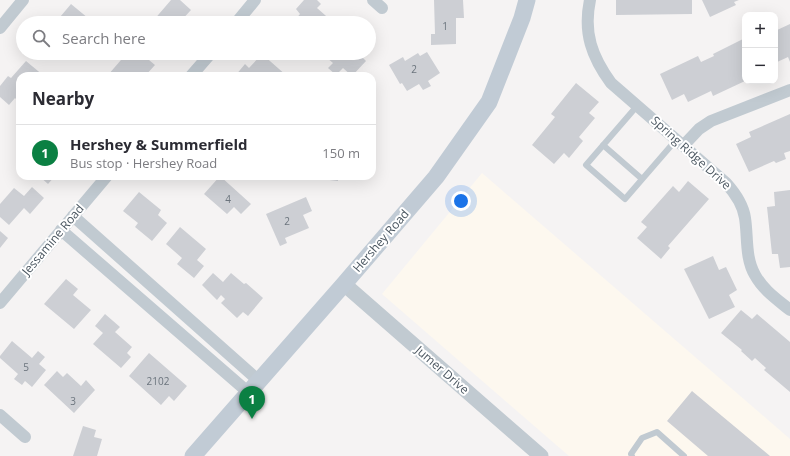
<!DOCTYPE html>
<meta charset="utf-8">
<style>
:root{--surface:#fff;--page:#f2f2f3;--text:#2b2b33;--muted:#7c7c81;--line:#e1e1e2;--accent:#0b8043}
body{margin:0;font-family:"Open Sans",sans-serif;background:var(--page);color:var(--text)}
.controls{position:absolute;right:12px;top:12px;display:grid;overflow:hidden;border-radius:8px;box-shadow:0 4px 16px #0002}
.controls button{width:36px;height:36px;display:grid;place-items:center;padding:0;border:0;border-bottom:1px solid var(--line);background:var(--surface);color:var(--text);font:20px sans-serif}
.you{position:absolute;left:461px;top:201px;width:14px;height:14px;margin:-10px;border:3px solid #fff;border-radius:50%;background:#1a73e8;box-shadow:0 0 0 6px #1a73e833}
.badge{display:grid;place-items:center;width:26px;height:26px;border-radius:50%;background:var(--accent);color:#fff;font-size:13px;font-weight:700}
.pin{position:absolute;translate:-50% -33px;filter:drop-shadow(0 1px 2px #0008)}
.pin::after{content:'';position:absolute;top:21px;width:14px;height:12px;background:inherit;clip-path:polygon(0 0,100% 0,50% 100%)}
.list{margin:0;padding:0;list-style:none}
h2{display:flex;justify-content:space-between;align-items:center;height:52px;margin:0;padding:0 16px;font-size:17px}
h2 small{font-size:13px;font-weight:400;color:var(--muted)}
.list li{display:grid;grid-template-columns:26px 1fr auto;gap:12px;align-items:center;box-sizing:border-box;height:56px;padding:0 16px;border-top:1px solid var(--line)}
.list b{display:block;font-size:15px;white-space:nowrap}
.list p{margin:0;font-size:13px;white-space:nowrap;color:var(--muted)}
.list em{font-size:13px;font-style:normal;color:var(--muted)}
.icon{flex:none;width:22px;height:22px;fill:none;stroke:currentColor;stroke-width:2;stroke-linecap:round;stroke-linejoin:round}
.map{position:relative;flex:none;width:790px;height:456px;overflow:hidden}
.search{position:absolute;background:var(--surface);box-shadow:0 4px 16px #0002;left:16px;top:16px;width:360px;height:44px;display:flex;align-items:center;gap:10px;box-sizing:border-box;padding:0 14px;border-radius:22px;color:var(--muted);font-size:15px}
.panel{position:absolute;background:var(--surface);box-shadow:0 4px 16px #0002;left:16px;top:72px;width:360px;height:108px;border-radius:12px}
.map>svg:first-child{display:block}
</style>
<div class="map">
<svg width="790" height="456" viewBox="0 0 790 456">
<rect width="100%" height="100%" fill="#f5f3f3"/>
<!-- commercial -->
<path fill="#fdf8ef" d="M482 173 790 439V456H569L382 294Z"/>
<!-- building -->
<path fill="#cdcfd4" d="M171 0H180L191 10 179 23H155L153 21Z
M304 0H317L321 4 317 8 334 23H298L295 20 300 14 296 9Z
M434 0H463L464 18H456V44L431 45V34H435Z
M616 0H692V14L616 15Z
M702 0H739L734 2 736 5 710 17Z
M71 4 94 23H55Z
M790 24V62L788 57 775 63V31Z
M745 38V81L713 96 711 91 688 102 684 94 672 100 660 74 698 56 701 62 714 56 713 54Z
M427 52 440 73 428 81 431 86 423 90 419 84 407 91 402 83 400 84 389 65 403 57 405 61 418 53 420 56Z
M127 53H131L139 60 143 55 155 65 145 76 137 75 136 76H109L108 75Z
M321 53H358L366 61 352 76 343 68 336 75 328 68 333 63Z
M262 54 287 76H235L245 64 249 68Z
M26 61 44 76H20V103L15 98 9 105 0 97V86L8 76 11 78Z
M576 83 599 102 589 113 595 118 579 137 583 141 569 158 564 153 554 164 532 145 555 117 551 114Z
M790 114V151L784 153 786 159 776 163 774 161 749 172 736 144 751 137 749 132Z
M39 176H55L48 184Z
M220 176 251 204 241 214 234 207 227 214 204 194Z
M321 176H338V181L321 179Z
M688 181 709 199 668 246 670 248 661 259 637 238 647 227 641 222 673 186 679 192Z
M32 187 44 198 30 214 24 208 9 225 0 217V204L14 188 24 196Z
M790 190V267L780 268 778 254H772L767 207 775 206 774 192Z
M139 192 161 210 158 215 167 223 152 241 135 227 138 223 123 211Z
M306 197 312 211 303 215 309 228 285 238 287 243 280 246 266 214Z
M180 227 206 249 197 260 204 266 194 278 177 264 182 258 166 244Z
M0 231 8 238 0 248Z
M713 256 719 270 726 267 737 290 729 295 735 307 709 319 684 269Z
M213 273 223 282 231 273 244 284 246 283 263 298 248 316 243 312 237 318 221 303 225 299 221 295 217 300 202 285Z
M66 279 78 289 73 295 91 310 74 329 44 304Z
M741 310 752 319 757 314 790 342V392L764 370 766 368 755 358 752 361 741 351 742 350 721 333Z
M105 314 120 327 115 332 132 347 127 353 131 357 121 368 93 344 103 333 95 326Z
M12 341 32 358 38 351 45 357 39 364 46 370 32 387 25 381 22 385 14 379 18 374 0 358V356Z
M149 353 187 386 174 401 169 396 161 405 129 376Z
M57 371 63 377 67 373 81 386 86 380 95 390 74 413 44 385Z
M692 391 770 456H708L667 421Z
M83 426 96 430 94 437 102 439 97 456H73Z"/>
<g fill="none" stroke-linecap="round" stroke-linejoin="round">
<!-- service -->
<path stroke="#c1cad1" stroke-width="6" d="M637 106 586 165 625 199 676 140
M603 145 642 179
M632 456 631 454 642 438 657 432 684 456"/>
<!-- minor -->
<path stroke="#c1cad1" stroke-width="12" d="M373 0 382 8
M590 0C583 33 592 57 611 83L726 183C735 193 743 204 745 218 748 237 745 258 755 275 763 290 778 300 790 310
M236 23 255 0
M0 28 23 0
M191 76 211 53
M683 146 699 129 711 121 790 90
M73 216 259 381
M61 230 249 393
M0 303 107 176
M0 415 25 437"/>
<!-- tertiary -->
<path stroke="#c1cad1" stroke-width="15" d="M344 284 541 456"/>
<!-- secondary -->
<path stroke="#c1cbd5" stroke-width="17" d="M193 456 344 284 436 177 489 102 522 18 527 0"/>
</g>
<g text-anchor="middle" stroke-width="4" stroke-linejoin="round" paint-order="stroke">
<!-- number labels -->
<g font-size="10" fill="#6b747d">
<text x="445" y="30">1</text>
<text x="414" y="73">2</text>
<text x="228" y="203">4</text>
<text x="287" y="225">2</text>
<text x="26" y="371">5</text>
<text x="158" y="385">2102</text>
<text x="73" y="405">3</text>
</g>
<!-- street labels -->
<g font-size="12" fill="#4a5660" stroke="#fff">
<text transform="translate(691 153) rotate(42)" y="4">Spring Ridge Drive</text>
<text transform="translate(53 240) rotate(-50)" y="4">Jessamine Road</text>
<text transform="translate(381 241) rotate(-49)" y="4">Hershey Road</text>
<text transform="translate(442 370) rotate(41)" y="4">Jumer Drive</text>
</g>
</g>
</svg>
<div class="controls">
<button>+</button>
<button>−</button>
</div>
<div class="you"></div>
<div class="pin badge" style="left:252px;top:419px">1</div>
<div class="search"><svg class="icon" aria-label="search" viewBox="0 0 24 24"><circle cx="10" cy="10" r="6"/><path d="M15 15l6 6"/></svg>Search here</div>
<section class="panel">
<h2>Nearby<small></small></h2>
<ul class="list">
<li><span class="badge">1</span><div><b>Hershey &amp; Summerfield</b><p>Bus stop · Hershey Road</p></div><em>150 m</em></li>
</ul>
</section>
</div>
